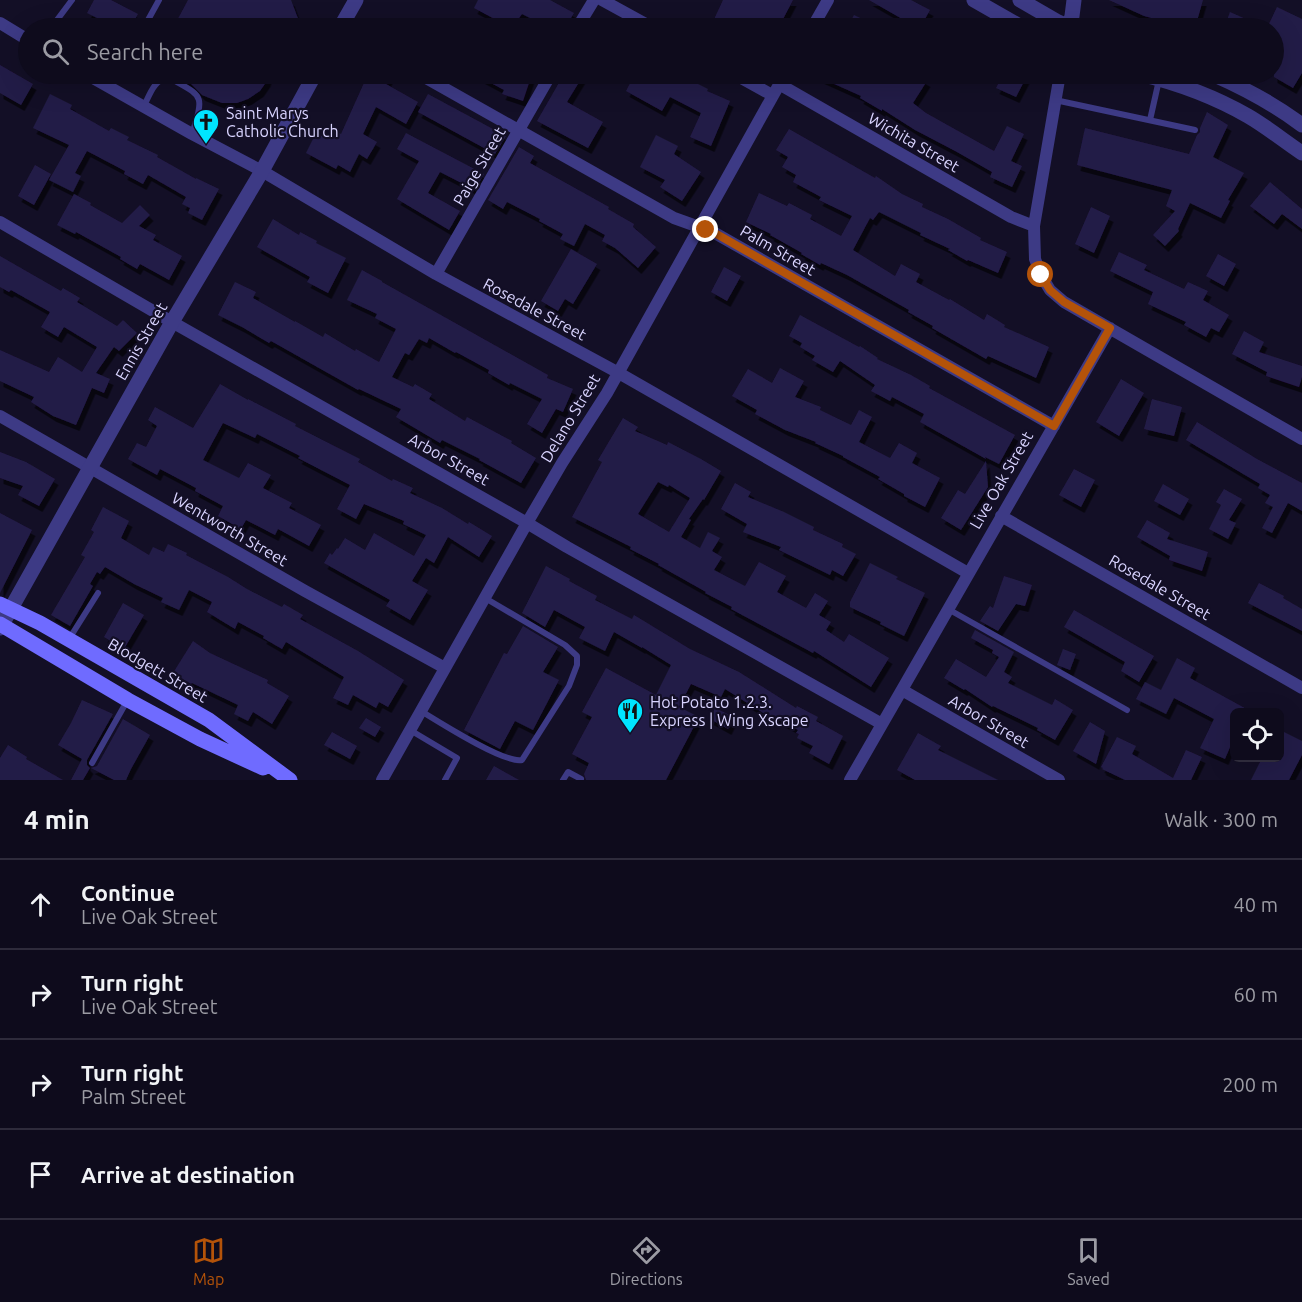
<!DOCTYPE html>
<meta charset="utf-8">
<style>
:root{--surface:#0e0b1c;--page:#1c1929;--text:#f1f3f6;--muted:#9b9ba3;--line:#2e2b3b;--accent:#b45309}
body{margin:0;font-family:Ubuntu,sans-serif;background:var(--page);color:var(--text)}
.controls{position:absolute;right:18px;bottom:18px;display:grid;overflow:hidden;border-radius:9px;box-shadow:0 6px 24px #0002}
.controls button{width:54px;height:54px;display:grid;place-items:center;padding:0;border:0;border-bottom:2px solid var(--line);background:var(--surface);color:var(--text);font:30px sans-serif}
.stop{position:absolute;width:18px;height:18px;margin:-14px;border:4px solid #b45309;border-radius:50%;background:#fff}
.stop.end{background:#b45309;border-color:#fff;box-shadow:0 2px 6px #0008}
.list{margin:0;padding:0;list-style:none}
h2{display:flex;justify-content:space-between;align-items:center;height:78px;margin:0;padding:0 24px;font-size:26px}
h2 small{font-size:20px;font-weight:400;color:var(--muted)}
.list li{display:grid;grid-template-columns:39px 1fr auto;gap:18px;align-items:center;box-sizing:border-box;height:90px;padding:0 24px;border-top:2px solid var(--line)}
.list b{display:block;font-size:22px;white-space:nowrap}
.list p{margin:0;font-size:20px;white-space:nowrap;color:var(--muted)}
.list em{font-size:20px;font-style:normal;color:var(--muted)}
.icon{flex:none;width:33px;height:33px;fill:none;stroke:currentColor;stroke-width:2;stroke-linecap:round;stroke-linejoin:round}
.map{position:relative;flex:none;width:1302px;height:780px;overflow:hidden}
.search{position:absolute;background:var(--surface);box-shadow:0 6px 24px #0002;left:18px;right:18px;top:18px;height:66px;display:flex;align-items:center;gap:15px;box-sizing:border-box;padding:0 21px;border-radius:33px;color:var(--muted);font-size:22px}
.sheet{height:438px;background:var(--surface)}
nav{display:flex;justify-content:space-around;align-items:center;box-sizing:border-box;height:84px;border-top:2px solid var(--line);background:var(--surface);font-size:16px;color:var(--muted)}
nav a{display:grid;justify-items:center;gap:3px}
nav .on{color:var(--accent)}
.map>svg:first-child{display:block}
</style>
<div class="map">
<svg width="1302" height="780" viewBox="0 0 1302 780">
<defs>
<filter id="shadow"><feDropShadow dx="3.5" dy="6" stdDeviation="0" flood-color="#0009"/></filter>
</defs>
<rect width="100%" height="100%" fill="#130f26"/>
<!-- building -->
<path fill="#241b47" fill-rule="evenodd" filter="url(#shadow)" d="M94 0H111L138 14 130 28H117L87 13Z
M188 0H291L299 21 298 28H173Z
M478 0H550L574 13 565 28H550L522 14 512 28H498L502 23 474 8Z
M723 0H793L781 23 779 22 776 28H710Z
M869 0H911L930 10 920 28H918Z
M1109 0H1203L1195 28H1189L1144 16Z
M1277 7 1302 19V73L1293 88 1274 77V28H1267Z
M1230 12 1266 28H1224Z
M854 15 881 28H847Z
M0 65 33 84 21 105 0 93Z
M172 74H269L267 81 260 91 248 99 237 103H222L202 95 191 84Z
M368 74H391L386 84 418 102 406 124 376 107 363 134 377 142 367 159 359 154 350 172 338 165 336 169 306 153 316 133 326 138 331 129 341 134Z
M474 74H532L523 101 502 94 504 90Z
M564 74H584L567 102 603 122 588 148 537 121Z
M635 74H678L708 89 707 91 730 101 711 146 690 137 701 113 670 97 662 111 626 91Z
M812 74H915L927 81 913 103 926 113 994 151 1007 126 1024 134 1011 161 1022 166 1012 187 990 177 992 172 957 152 915 130 882 109V111L860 98 861 96Z
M1003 74H1028L1016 97 996 88Z
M50 94 72 105 70 109 109 131 111 128 129 137 127 140 158 155 157 157 196 179V178L219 189 202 220 188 213 190 208 182 204 186 197 148 175 143 184 124 174 125 171 87 151 75 173 81 176 73 192 49 180 69 145 33 128Z
M428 94 506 136 495 154 418 112Z
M1207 112 1228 125 1213 157 1244 173 1228 200 1230 201 1221 218 1190 203 1178 229 1179 231 1165 246 1153 235 1175 211 1166 206 1172 190 1077 165 1085 128 1189 154 1197 135 1200 132V128Z
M789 129 875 178 876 176 902 194 923 204 922 207 948 219 981 238 980 240 1007 252 998 273 968 260 967 261 948 250 950 249 920 235 921 233 879 212 873 220 870 218 853 250 895 276 901 264 920 274 916 282 949 300 950 299 984 320 987 314 1005 325 1004 327 1049 347 1036 378 988 356 986 359 932 328 933 326 908 312 909 310 847 275 821 263 820 265 801 254 802 253 770 235 771 234 746 222 759 193 787 206 789 203 812 215 810 219 841 236 852 216 819 200 821 197 793 182 796 175 782 167 788 157 776 150Z
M406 133 484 174 475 190 440 172 428 193 460 211 449 230 397 199 419 161 397 149Z
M656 135 678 146 674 154 701 172 682 201 660 187 665 180 640 167Z
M519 147 534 156 530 163 609 207 608 209 634 224 633 227 656 247 638 268 615 248 602 241 605 235 585 224 574 246 560 239 563 234 539 221 540 219 507 202 503 209 488 200Z
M35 165 51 174 34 205 18 196Z
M1270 182 1302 209V229L1282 214 1274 224 1250 206Z
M74 194 91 203 90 205 122 223 140 205 150 215 139 226 156 235 153 240 182 256 169 280 140 264 137 269 120 259 121 257 76 232 75 234 57 225Z
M1091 207 1110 216 1094 253 1075 244Z
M273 219 299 235 300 232 317 241 316 243 346 258 328 293 307 282 310 277 257 247Z
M571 249 597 264 573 304 565 299 558 311 541 301Z
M1119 252 1147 265 1144 270 1184 289 1188 282 1208 291 1203 300 1229 315 1219 332 1211 328 1206 337 1184 325 1186 322 1148 304 1153 292 1110 271Z
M1218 254 1236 264 1224 286 1206 276Z
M0 256 61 291 63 288 80 298 77 302 117 326 123 320 137 333 119 351 114 347 96 373 110 379 104 393 92 388 76 425 53 416 31 402 34 397 0 381V350L49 372 58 357 82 372 97 347 64 327 58 337 41 327 50 312 11 290 9 292 0 287Z
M724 267 741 276 727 301 711 292Z
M362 270 382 281V282L548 375 547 378 573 389 563 412 556 409 542 433 527 424 542 399 510 383 509 385 488 373 489 370 456 352 455 353 429 338 427 343 419 339 409 355 405 353 392 377 413 387 415 384 432 394 429 399 465 421 467 417 512 441 511 443 536 458 521 483 479 460 480 459 442 440 440 443 396 417 401 409 359 389 358 390 271 341 269 343 242 327 218 315 235 282 256 292 253 298 295 322V321L323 337 325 333 355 351 356 349 379 362 396 329 375 318 377 314 347 300Z
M800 315 859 347 860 346 878 358 877 359 911 375 930 386 929 388 1015 435 999 464 985 457 986 459 920 422 924 414 892 397 890 401 871 391 875 385 840 361 833 372 812 360 815 356 800 347 802 343 789 336Z
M1244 331 1264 342 1259 352 1302 366V377L1299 387 1266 376 1267 372 1232 354Z
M780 368 804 381 795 397 821 407 820 410 851 425 859 410 872 417 859 442 890 458 899 443 917 453 912 463 940 478 925 507 904 496V494L878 479 880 477 843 457V456L815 443 816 442 785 430 755 414 757 410 732 396 748 369 772 383Z
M1121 379 1144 393 1119 436 1096 422Z
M220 384 248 400V399L296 424 295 426 360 459 358 462 392 481 393 479 413 488 410 493 442 508 468 524 469 522 492 536 479 557 448 537 434 563 426 558 412 581 428 590 410 620 386 606 390 600 324 563 330 553 332 555 337 548 338 549 345 538 365 550 374 533 414 556 426 535 403 524 404 521 364 504 356 519 337 509 350 485 298 458 300 456 257 434 255 438 223 423 203 460 239 478 248 463 271 475 263 488 292 503 289 508 321 525 309 546 278 529 275 535 246 520 241 529 218 516 223 506 195 491 196 488 160 469 157 475 128 459 137 443 146 447 157 426 148 420 155 407 193 428Z
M1152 399 1182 407 1174 436 1144 429Z
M623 418 638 427 635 431 667 445 668 442 701 459 721 471 704 500 703 499 689 519 691 520 681 537 700 548 708 532 720 538 712 551 722 557 714 570 745 586 759 562 786 576 777 592 806 608 815 593 828 601 819 615 831 622 826 630 844 642 849 634 889 658 871 687 814 651 813 653 731 609 732 607 705 593 706 592 658 565 659 564 630 549 631 547 572 517 602 462 598 460ZM658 482 668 487 669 485 690 498 669 532 638 514Z
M1197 422 1257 459 1302 483V511L1288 503 1272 533 1262 528 1273 507 1265 503 1270 495 1258 488 1260 484 1186 440Z
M0 452 26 462 55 479 39 506 18 495 23 486 0 478Z
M986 461 988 487 961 530 941 518 958 490 965 494Z
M1074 469 1095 480 1081 507 1059 495Z
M735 483 751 492 748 497 784 512 814 527 813 530 843 544 842 547 856 554 843 576 832 570 830 575 779 550 781 547 743 532 747 524 721 509Z
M1163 484 1189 499 1180 515 1154 501Z
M1224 489 1242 499 1229 520 1236 523 1228 539 1209 529 1221 505 1216 502Z
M103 507 129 521 121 538 149 555 153 547 164 552 168 544 187 553 186 555 228 577 247 589 282 607 284 604 303 615 300 619 358 651 404 680 388 707 379 702 376 708 353 695 348 705 333 698 344 677 286 642 282 649 263 638 264 636 238 622 235 629 207 612 212 602 189 590 179 610 161 602 163 598 134 584 105 567 100 574 97 572 90 584 93 586 70 626 51 615 85 557 81 555 94 532 91 530Z
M0 513 32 530 0 593Z
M1147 520 1170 533 1167 539 1208 552 1202 571 1169 560 1170 556 1137 537Z
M870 563 898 577 896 579 925 593 904 636 880 624 881 622 850 607V602Z
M546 566 570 579 569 581 597 596 595 600 632 619 634 615 690 649 739 672 796 708 797 706 818 717 816 721 843 736 829 764 809 753 813 746 797 738 799 734 796 733 798 730 777 719 776 721 725 689 721 697 691 684 679 707 699 717 666 780H586L584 774 589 763 572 754 592 717 582 712 606 668 656 695 671 665 642 647V648L614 632 605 651 579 638 585 627 554 610 545 627 522 613Z
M1004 576 1032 585 1025 606 1016 604 998 631 980 621 990 606 993 608Z
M1259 583 1284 596 1283 598 1302 609V631L1248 603Z
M123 603 144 615 124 649 104 637Z
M1074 610 1154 656 1139 682 1121 671 1125 662 1064 627Z
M523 626 558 647 543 672 559 680 533 730 515 721 500 749 464 730 504 653 507 654Z
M975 630 1014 652 1004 672 1012 677 1008 683 1052 705 1055 699 1073 710 1055 740 1037 730 1038 728 993 706 992 707 965 689 964 690 944 678 956 659 986 677 999 657 992 653 993 650 971 638Z
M193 641 210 653 268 680 267 683 289 696 272 724 253 712 248 721 234 714 238 705 192 683 191 684 173 673Z
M1063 649 1076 654 1070 670 1057 665Z
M1177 658 1195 668 1190 678 1252 712H1234V738L1225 759 1200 748 1214 719 1174 698 1166 714 1136 699 1145 682 1161 690Z
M82 700 113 714 87 760V765L90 768 83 780H71L82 759 58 745 71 723Z
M715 708 734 717 728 729 710 719Z
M366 718 381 727 375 737 359 728Z
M123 719 150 735 131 769 126 780H114L91 768 97 766Z
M1090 722 1105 731 1096 764 1073 751Z
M1280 730 1302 741V755L1289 780H1251L1262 758H1280Z
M332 732 357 746 350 759 324 745Z
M918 733 941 746 938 750 998 780H915L897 770Z
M1117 737 1136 746 1132 754 1173 778 1186 750 1202 757 1191 780H1125L1102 769 1103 768 1101 767Z
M8 745 27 757 26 759 63 780H0V758Z
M494 766 519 780H486Z"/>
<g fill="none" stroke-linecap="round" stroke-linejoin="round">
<!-- service -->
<path stroke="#3d3a85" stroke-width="6" d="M51 28 72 0
M141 28 148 20 159 0
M1055 100 1195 130
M144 106C150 94 154 80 168 77 203 97 205 93 192 134
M1150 120 1159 80
M948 609 1127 710
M69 639 98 593
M421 711C439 722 505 764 522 760L569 686 577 665V656L565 645 485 598
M410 730 457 758 445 780
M92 763 127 701
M563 780 568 772 581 779"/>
<!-- minor -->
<path stroke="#3d3a85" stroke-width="12" d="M602 0 653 28
M0 23 28 40
M577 28 594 0
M812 28 828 0
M86 74 192 134 262 171 436 274 617 372 968 573
M419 74 674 218 713 232 1054 426
M734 74 772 95
M1060 74 1034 226 1035 259 1041 275 1050 290 1064 302 1302 439
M779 84 1011 217 1034 226
M0 222 172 322 527 523 567 547 882 724
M436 274 551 74
M0 416 305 591 445 668
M1001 516 1302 688
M902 690 1059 780
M382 780 527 523 562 463 607 393 785 74
M850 780 1110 328"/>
<!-- tertiary -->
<path stroke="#3d3a85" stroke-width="15" d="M974 0 1023 28
M1020 0 1058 22 1072 28
M340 28 356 0
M1068 28 1072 16 1074 0
M1140 74C1177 83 1215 97 1248 116 1267 127 1284 141 1302 153
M1212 74C1244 88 1274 104 1302 125
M0 628 172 322 262 171 315 74"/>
<!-- secondary -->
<path stroke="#6f6bff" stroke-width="15" d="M0 604 40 623 209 720 290 780
M0 624 128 700 200 739 263 768"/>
</g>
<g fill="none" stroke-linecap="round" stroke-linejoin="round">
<!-- route -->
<path stroke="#b45309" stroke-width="8" d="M706 230 713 232 1054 426 1110 328 1064 302 1050 290 1041 275"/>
</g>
<!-- icons -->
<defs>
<g id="church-pin" transform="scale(1.35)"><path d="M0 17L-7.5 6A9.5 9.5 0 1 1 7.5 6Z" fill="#00e5ff" stroke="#130f26"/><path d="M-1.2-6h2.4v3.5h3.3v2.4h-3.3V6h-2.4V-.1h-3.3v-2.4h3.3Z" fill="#111"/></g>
<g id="restaurant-pin" transform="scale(1.35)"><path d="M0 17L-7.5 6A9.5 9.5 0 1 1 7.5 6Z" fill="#00e5ff" stroke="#130f26"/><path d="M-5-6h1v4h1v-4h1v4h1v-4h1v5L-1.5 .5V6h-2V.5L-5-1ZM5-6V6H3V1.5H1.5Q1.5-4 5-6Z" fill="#111"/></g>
</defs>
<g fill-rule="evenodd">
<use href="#church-pin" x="206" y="122"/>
<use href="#restaurant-pin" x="630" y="711"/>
</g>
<g text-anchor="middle" stroke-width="4.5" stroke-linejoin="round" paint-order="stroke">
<!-- poi labels -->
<g font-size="16" fill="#d9d4ff" stroke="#130f26" text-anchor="start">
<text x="226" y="119">Saint Marys<tspan x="226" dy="18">Catholic Church</tspan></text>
<text x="650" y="708">Hot Potato 1.2.3.<tspan x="650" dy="18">Express | Wing Xscape</tspan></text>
</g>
<!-- street labels -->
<g font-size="16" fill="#d9d4ff" stroke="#130f26">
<text transform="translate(914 142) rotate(30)" y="6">Wichita Street</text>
<text transform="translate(479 166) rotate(-60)" y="6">Paige Street</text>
<text transform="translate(778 250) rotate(30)" y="6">Palm Street</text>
<text transform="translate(535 309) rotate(28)" y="6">Rosedale Street</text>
<text transform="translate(141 341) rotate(-60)" y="6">Ennis Street</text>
<text transform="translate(570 418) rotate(-59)" y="6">Delano Street</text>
<text transform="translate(449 459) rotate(29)" y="6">Arbor Street</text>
<text transform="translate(1001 480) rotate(-60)" y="6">Live Oak Street</text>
<text transform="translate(230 529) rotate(30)" y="6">Wentworth Street</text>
<text transform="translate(1160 587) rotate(30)" y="6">Rosedale Street</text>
<text transform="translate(158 670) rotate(30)" y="6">Blodgett Street</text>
<text transform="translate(989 721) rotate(30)" y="6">Arbor Street</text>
</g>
</g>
</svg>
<div class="controls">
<button><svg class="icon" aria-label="locate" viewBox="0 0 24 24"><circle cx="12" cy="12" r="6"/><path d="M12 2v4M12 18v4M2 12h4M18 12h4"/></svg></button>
</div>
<div class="stop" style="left:1041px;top:275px"></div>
<div class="stop end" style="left:706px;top:230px"></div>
<div class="search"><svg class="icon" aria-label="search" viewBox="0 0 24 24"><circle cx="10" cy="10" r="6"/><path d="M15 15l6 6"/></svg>Search here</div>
</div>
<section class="sheet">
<h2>4 min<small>Walk · 300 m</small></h2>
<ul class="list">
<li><svg class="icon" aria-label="ahead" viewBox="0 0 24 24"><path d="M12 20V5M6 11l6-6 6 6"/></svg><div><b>Continue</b><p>Live Oak Street</p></div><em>40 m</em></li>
<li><svg class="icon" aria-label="right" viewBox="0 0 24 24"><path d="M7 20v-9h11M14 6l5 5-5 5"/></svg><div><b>Turn right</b><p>Live Oak Street</p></div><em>60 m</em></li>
<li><svg class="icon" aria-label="right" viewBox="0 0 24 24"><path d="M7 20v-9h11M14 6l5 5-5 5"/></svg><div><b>Turn right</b><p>Palm Street</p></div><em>200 m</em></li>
<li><svg class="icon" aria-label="arrive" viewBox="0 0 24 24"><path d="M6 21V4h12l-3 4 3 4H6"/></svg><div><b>Arrive at destination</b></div></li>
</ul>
</section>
<nav>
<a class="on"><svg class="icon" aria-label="map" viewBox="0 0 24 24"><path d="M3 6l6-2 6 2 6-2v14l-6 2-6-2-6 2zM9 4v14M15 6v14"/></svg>Map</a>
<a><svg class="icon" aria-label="directions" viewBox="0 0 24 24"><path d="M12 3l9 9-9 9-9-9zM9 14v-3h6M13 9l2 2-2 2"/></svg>Directions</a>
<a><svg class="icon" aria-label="saved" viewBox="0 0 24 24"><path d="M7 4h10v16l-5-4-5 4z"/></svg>Saved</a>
</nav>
